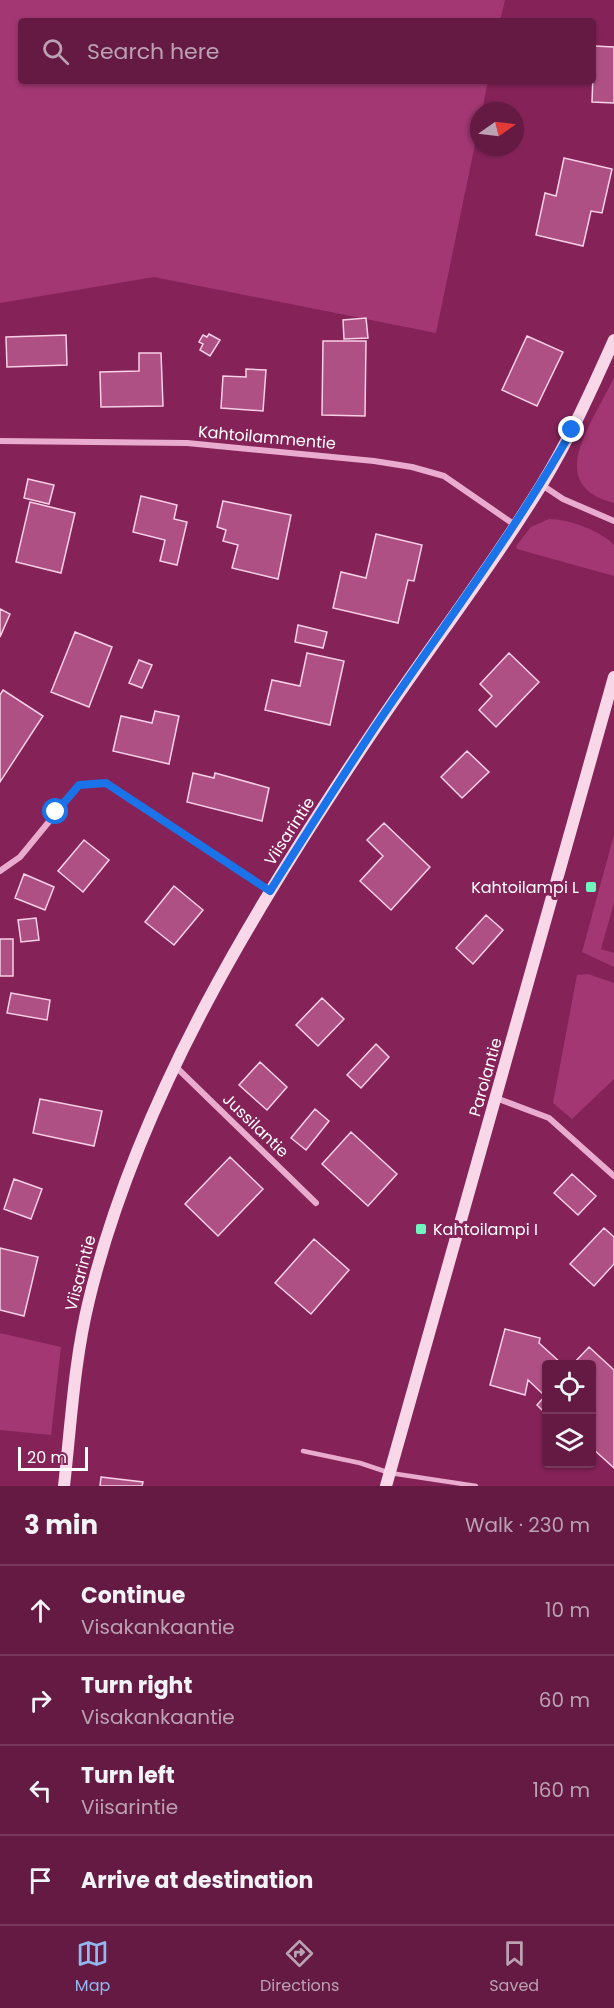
<!DOCTYPE html>
<meta charset="utf-8">
<style>
:root{--surface:#641a43;--page:#6a234a;--text:#f1f3f6;--muted:#bba1b2;--line:#78385c;--accent:#90b9f0}
body{margin:0;font-family:Poppins,sans-serif;background:var(--page);color:var(--text)}
.controls{position:absolute;right:18px;bottom:18px;display:grid;overflow:hidden;border-radius:6px;box-shadow:0 2px 4px #0004}
.controls button{width:54px;height:54px;display:grid;place-items:center;padding:0;border:0;border-bottom:2px solid var(--line);background:var(--surface);color:var(--text);font:30px sans-serif}
.compass{position:absolute;left:470px;top:102px;width:54px;height:54px;border-radius:50%;background:var(--surface);box-shadow:0 2px 4px #0004;rotate:76deg}
.scale{position:absolute;left:18px;bottom:15px;width:70px;box-sizing:border-box;padding-left:6px;border:3px solid #fff;border-top:0;font-size:16px;line-height:21px;white-space:nowrap;color:#fff;-webkit-text-stroke:4px #852359;paint-order:stroke}
.stop{position:absolute;width:18px;height:18px;margin:-14px;border:4px solid #1a73e8;border-radius:50%;background:#fff}
.stop.end{background:#1a73e8;border-color:#fff;box-shadow:0 2px 6px #0008}
.list{margin:0;padding:0;list-style:none}
h2{display:flex;justify-content:space-between;align-items:center;height:78px;margin:0;padding:0 24px;font-size:26px}
h2 small{font-size:20px;font-weight:400;color:var(--muted)}
.list li{display:grid;grid-template-columns:39px 1fr auto;gap:18px;align-items:center;box-sizing:border-box;height:90px;padding:0 24px;border-top:2px solid var(--line)}
.list b{display:block;font-size:22px;white-space:nowrap}
.list p{margin:0;font-size:20px;white-space:nowrap;color:var(--muted)}
.list em{font-size:20px;font-style:normal;color:var(--muted)}
.icon{flex:none;width:33px;height:33px;fill:none;stroke:currentColor;stroke-width:2;stroke-linecap:round;stroke-linejoin:round}
.map{position:relative;flex:none;width:614px;height:1486px;overflow:hidden}
.search{position:absolute;background:var(--surface);box-shadow:0 2px 4px #0004;left:18px;right:18px;top:18px;height:66px;display:flex;align-items:center;gap:15px;box-sizing:border-box;padding:0 21px;border-radius:6px;color:var(--muted);font-size:22px}
.sheet{height:438px;background:var(--surface)}
nav{display:flex;justify-content:space-around;align-items:center;box-sizing:border-box;height:84px;border-top:2px solid var(--line);background:var(--surface);font-size:16px;color:var(--muted)}
nav a{display:grid;justify-items:center;gap:3px}
nav .on{color:var(--accent)}
.map>svg:first-child{display:block}
</style>
<div class="map">
<svg width="614" height="1486" viewBox="0 0 614 1486">
<rect width="100%" height="100%" fill="#852359"/>
<!-- green -->
<path fill="#a23773" d="M0 0H505L500 21H21V81H488L482 111H479V125L436 333 154 277 0 303Z
M614 377V503C540 484 597 418 614 377Z
M549 519C569 519 601 531 614 545V576L517 549 516 546 531 527Z
M614 835V903L601 949 614 953V967L582 952Z
M588 974 614 983V1079L572 1119 553 1103 577 975Z
M0 1333 61 1347 51 1435 0 1430Z"/>
<!-- building -->
<path fill="#af5085" stroke="#f7d0e6" stroke-width="1.5" d="M594 46 614 47V103L592 102Z
M564 158 612 169 602 213 591 211 583 246 536 235 545 193 556 196Z
M366 318 368 338 344 339 343 320Z
M209 334 220 340 210 356 200 350 203 344 199 342 203 335 207 337Z
M66 335 67 365 7 367 6 337Z
M527 336 563 352 537 406 502 390Z
M323 341H366L365 416 322 415Z
M139 353H161L163 406 101 407 100 372 139 371Z
M246 369 266 370 263 411 221 408 223 376 246 377Z
M28 479 54 485 49 504 24 498Z
M141 496 177 505 174 519 187 522 177 565 160 561 165 540 133 532Z
M223 501 291 515 278 579 232 568 238 545 223 541 226 530 217 527Z
M30 502 75 513 61 573 16 562Z
M376 534 422 545 414 581 408 580 398 623 333 608 341 572 366 578Z
M0 609 10 614 0 637Z
M298 625 327 632 323 648 295 642Z
M75 632 112 647 89 707 51 692Z
M307 653 344 661 330 725 265 710 272 680 300 686Z
M509 653 539 682 496 727 479 710 492 696 480 684Z
M139 660 152 665 142 688 129 683Z
M3 690 43 716 0 782V695Z
M155 711 179 716 169 764 113 751 121 716 152 723Z
M467 751 489 772 462 798 441 777Z
M193 773 214 778 215 773 269 788 262 821 187 802Z
M384 823 430 867 391 910 360 881 383 856 367 840Z
M84 840 109 860 83 892 58 871Z
M24 874 54 887 45 910 15 898Z
M174 886 203 910 174 945 145 922Z
M486 915 503 930 473 964 456 948Z
M36 918 39 940 21 942 18 920Z
M0 939H13V976H0Z
M11 993 50 1000 47 1020 7 1013Z
M322 998 344 1019 318 1046 296 1025Z
M376 1044 389 1057 361 1088 347 1075Z
M260 1062 287 1087 267 1110 239 1085Z
M40 1099 102 1111 94 1146 33 1133Z
M315 1109 329 1121 306 1150 291 1138Z
M351 1132 397 1174 368 1206 322 1164Z
M230 1157 263 1189 218 1236 185 1204Z
M572 1174 596 1196 578 1215 554 1193Z
M14 1179 42 1189 31 1219 4 1209Z
M604 1228 614 1237V1264L594 1286 570 1264Z
M314 1239 349 1270 311 1314 275 1283Z
M0 1248 38 1257 24 1316 0 1310Z
M505 1329 540 1338 539 1343 562 1364H546V1414L537 1405 545 1396 528 1380 525 1395 490 1385Z
M589 1347 614 1370V1468L592 1448V1364H573Z
M101 1477 143 1482 142 1486H100Z"/>
<g fill="none" stroke-linecap="round" stroke-linejoin="round">
<!-- lane -->
<path stroke="#e9acce" stroke-width="4.5" d="M303 1451 360 1463 390 1473 476 1486"/>
<!-- street -->
<path stroke="#e9acce" stroke-width="6" d="M0 441 187 443 374 461 412 467 444 476 515 525
M542 485 563 499 614 521
M0 871 20 857 79 785 106 783 270 891
M176 1067 316 1203
M496 1098 549 1118 614 1176"/>
<!-- secondary -->
<path stroke="#f7d7e8" stroke-width="12" d="M64 1486C71 1424 74 1361 89 1300 138 1097 258 902 374 730 429 648 490 569 542 484 570 438 592 389 614 340
M386 1486 614 677"/>
</g>
<g fill="none" stroke-linecap="round" stroke-linejoin="round">
<!-- route -->
<path stroke="#1a73e8" stroke-width="8" d="M56 812 79 785 106 783 270 891C304 837 338 783 373 730 440 630 513 535 572 430"/>
</g>
<!-- markers -->
<g fill="#6ff4bf" stroke="#852359" stroke-width="2">
<rect x="585" y="881" width="12" height="12" rx="3"/>
<rect x="415" y="1223" width="12" height="12" rx="3"/>
</g>
<g text-anchor="middle" stroke-width="6" stroke-linejoin="round" paint-order="stroke">
<!-- street labels -->
<g font-size="16" fill="#fff" stroke="#852359">
<text transform="translate(267 437) rotate(5)" y="6">Kahtoilammentie</text>
<text transform="translate(289 831) rotate(-57)" y="6">Viisarintie</text>
<text transform="translate(485 1077) rotate(-74)" y="6">Parolantie</text>
<text transform="translate(256 1125) rotate(44)" y="6">Jussilantie</text>
<text transform="translate(80 1273) rotate(-75)" y="6">Viisarintie</text>
</g>
<!-- poi labels -->
<g font-size="16" fill="#fff" stroke="#852359" text-anchor="end">
<text x="579" y="893">Kahtoilampi L</text>
<text x="433" y="1235" text-anchor="start">Kahtoilampi I</text>
</g>
</g>
</svg>
<div class="controls">
<button><svg class="icon" aria-label="locate" viewBox="0 0 24 24"><circle cx="12" cy="12" r="6"/><path d="M12 2v4M12 18v4M2 12h4M18 12h4"/></svg></button>
<button><svg class="icon" aria-label="layers" viewBox="0 0 24 24"><path d="M12 4l9 5-9 5-9-5zM3 14l9 5 9-5"/></svg></button>
</div>
<svg class="compass" viewBox="-18 -18 36 36"><path d="M0-13l5 13h-10z" fill="#e53935"/><path d="M0 13l5-13h-10z" fill="#bba1b2"/></svg>
<div class="scale">20 m</div>
<div class="stop" style="left:56px;top:812px"></div>
<div class="stop end" style="left:572px;top:430px"></div>
<div class="search"><svg class="icon" aria-label="search" viewBox="0 0 24 24"><circle cx="10" cy="10" r="6"/><path d="M15 15l6 6"/></svg>Search here</div>
</div>
<section class="sheet">
<h2>3 min<small>Walk · 230 m</small></h2>
<ul class="list">
<li><svg class="icon" aria-label="ahead" viewBox="0 0 24 24"><path d="M12 20V5M6 11l6-6 6 6"/></svg><div><b>Continue</b><p>Visakankaantie</p></div><em>10 m</em></li>
<li><svg class="icon" aria-label="right" viewBox="0 0 24 24"><path d="M7 20v-9h11M14 6l5 5-5 5"/></svg><div><b>Turn right</b><p>Visakankaantie</p></div><em>60 m</em></li>
<li><svg class="icon" aria-label="left" viewBox="0 0 24 24"><path d="M17 20v-9H6M10 6l-5 5 5 5"/></svg><div><b>Turn left</b><p>Viisarintie</p></div><em>160 m</em></li>
<li><svg class="icon" aria-label="arrive" viewBox="0 0 24 24"><path d="M6 21V4h12l-3 4 3 4H6"/></svg><div><b>Arrive at destination</b></div></li>
</ul>
</section>
<nav>
<a class="on"><svg class="icon" aria-label="map" viewBox="0 0 24 24"><path d="M3 6l6-2 6 2 6-2v14l-6 2-6-2-6 2zM9 4v14M15 6v14"/></svg>Map</a>
<a><svg class="icon" aria-label="directions" viewBox="0 0 24 24"><path d="M12 3l9 9-9 9-9-9zM9 14v-3h6M13 9l2 2-2 2"/></svg>Directions</a>
<a><svg class="icon" aria-label="saved" viewBox="0 0 24 24"><path d="M7 4h10v16l-5-4-5 4z"/></svg>Saved</a>
</nav>
